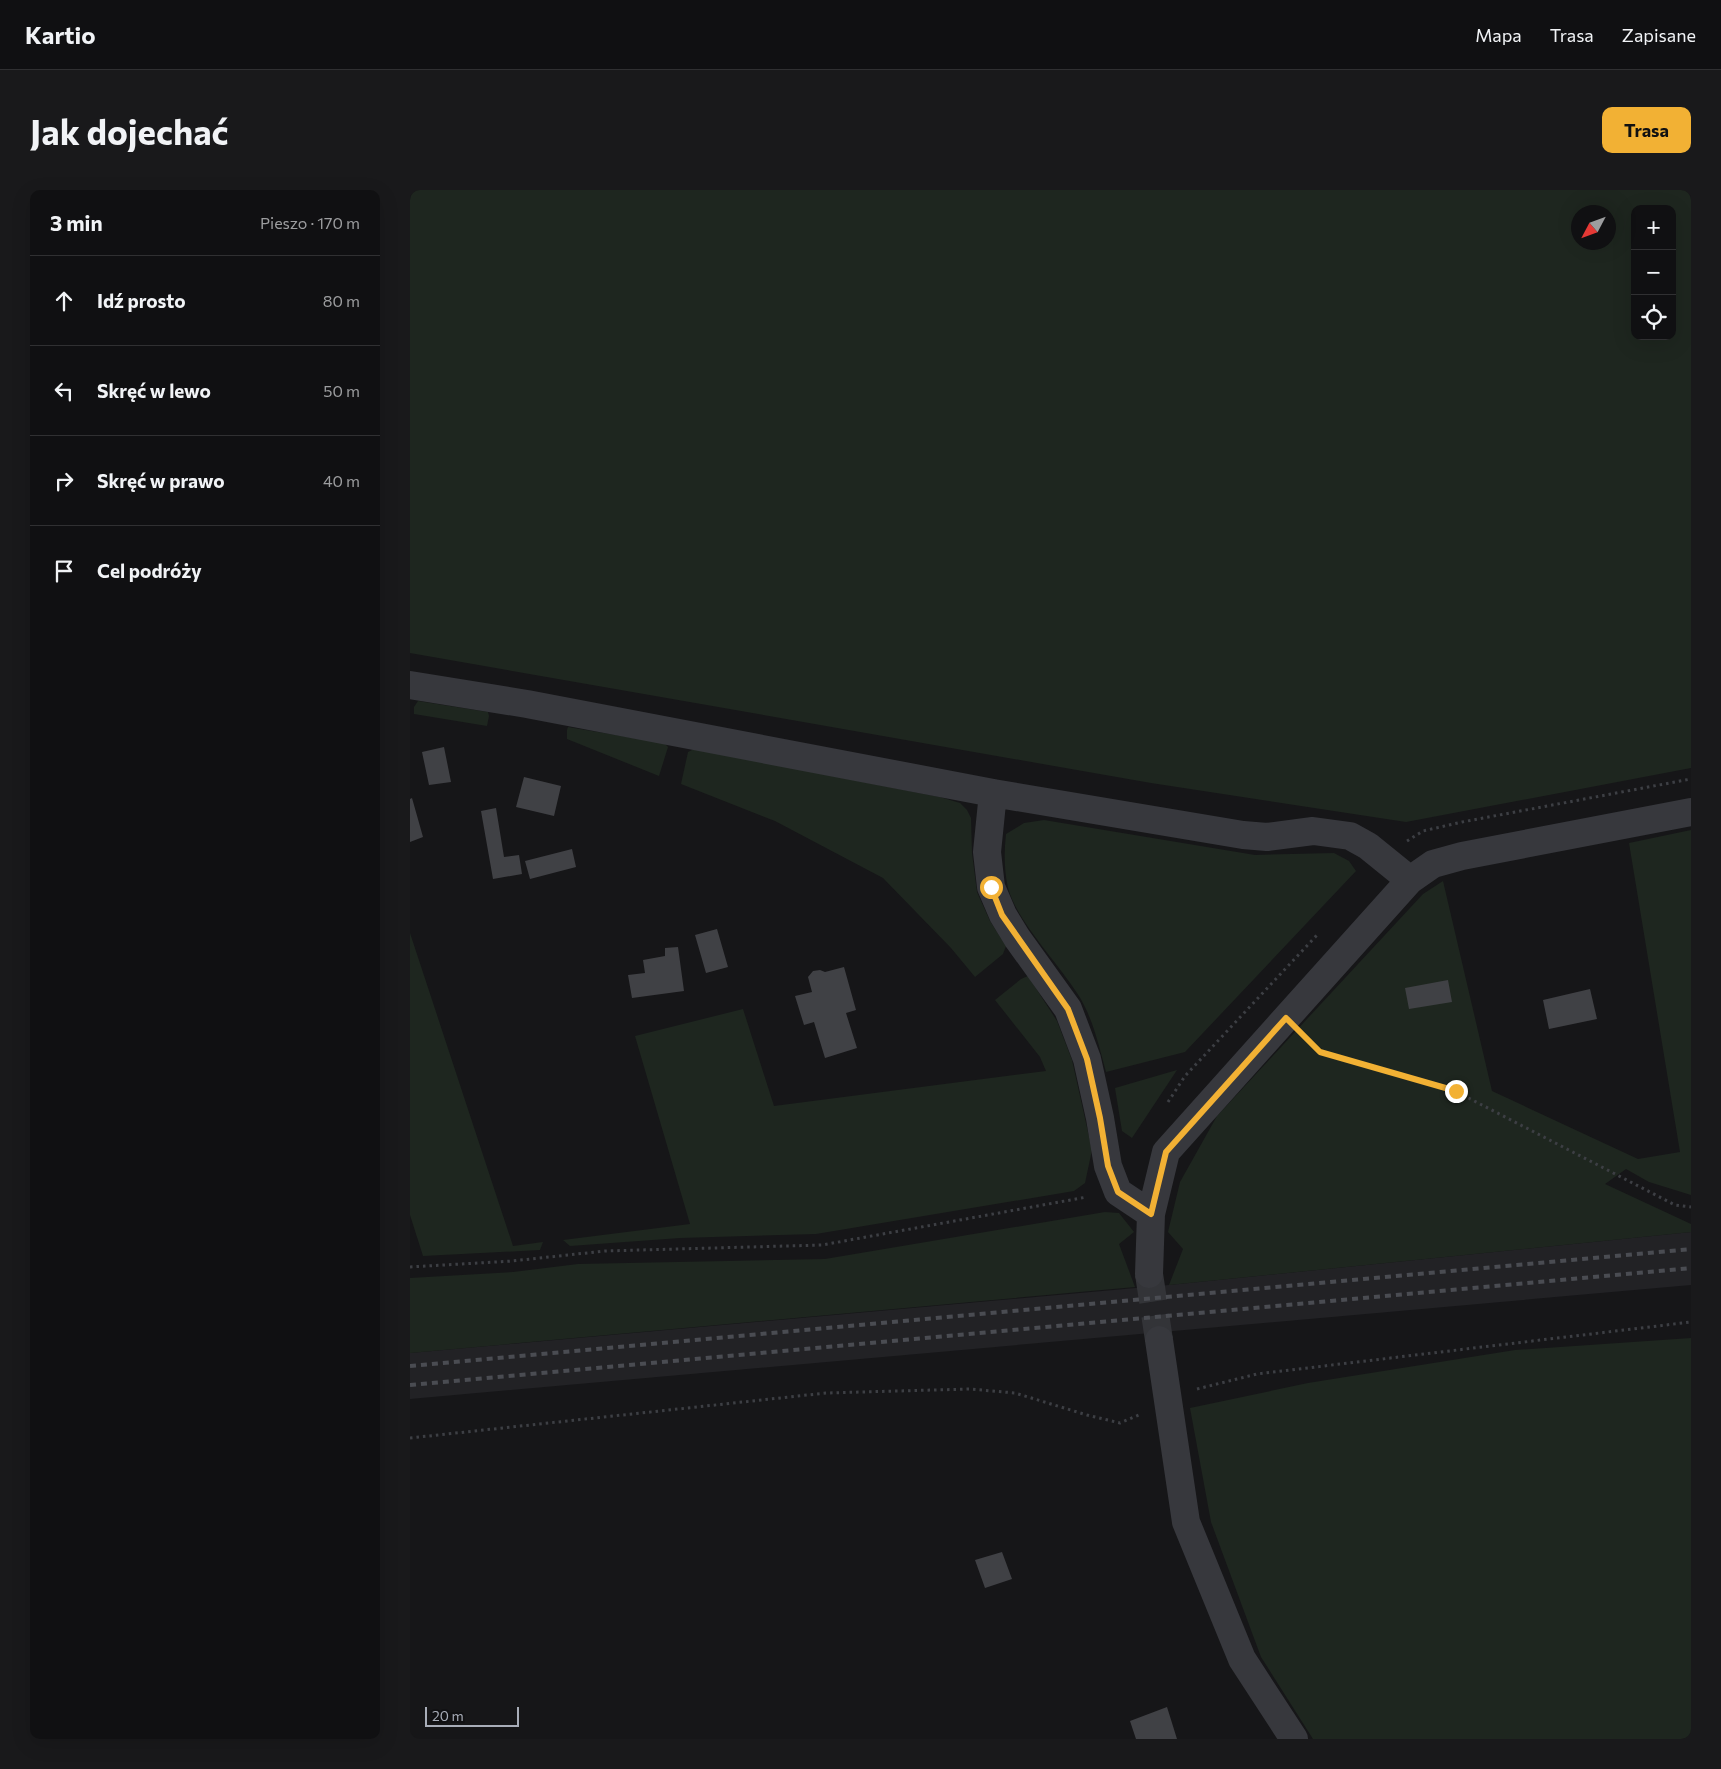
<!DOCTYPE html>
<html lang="pl">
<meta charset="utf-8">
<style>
:root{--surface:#101012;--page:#19191b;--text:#f1f3f6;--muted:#9c9d9f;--line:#303032;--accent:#f2b134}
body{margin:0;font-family:Commissioner,sans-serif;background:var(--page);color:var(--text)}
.controls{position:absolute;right:15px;top:15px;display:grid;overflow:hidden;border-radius:10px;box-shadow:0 5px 20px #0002}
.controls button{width:45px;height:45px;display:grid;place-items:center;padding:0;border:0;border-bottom:1px solid var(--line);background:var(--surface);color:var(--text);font:25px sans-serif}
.compass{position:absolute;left:1161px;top:15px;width:45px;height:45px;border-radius:50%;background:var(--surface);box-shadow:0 5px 20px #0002;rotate:229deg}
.scale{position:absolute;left:15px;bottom:12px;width:94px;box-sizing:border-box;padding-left:5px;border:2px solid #a8adb8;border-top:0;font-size:14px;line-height:18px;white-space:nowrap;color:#a8adb8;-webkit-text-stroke:4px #111113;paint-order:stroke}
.stop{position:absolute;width:15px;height:15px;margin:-11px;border:4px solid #f2b134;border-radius:50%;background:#fff}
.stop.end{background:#f2b134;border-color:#fff;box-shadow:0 1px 5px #0008}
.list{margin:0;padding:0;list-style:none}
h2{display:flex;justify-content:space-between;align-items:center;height:65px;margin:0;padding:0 20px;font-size:21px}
h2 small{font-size:16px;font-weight:400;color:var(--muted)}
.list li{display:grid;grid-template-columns:32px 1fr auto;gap:15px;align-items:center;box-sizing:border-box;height:90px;padding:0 20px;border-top:1px solid var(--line)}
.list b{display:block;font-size:19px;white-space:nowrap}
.list em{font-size:16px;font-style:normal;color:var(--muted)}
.icon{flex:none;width:28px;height:28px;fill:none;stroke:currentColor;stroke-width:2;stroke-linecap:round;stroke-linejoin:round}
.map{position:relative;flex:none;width:1281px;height:1549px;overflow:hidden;border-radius:10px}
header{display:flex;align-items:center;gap:30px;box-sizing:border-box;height:70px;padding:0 25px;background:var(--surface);border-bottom:1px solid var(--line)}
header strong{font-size:24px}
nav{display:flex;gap:28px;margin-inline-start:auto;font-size:18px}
.intro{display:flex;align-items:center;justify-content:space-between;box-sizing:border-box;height:120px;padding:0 30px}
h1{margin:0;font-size:35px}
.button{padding:12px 22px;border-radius:10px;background:var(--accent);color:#111;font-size:18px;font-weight:700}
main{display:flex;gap:30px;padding:0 30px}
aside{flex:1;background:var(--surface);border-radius:10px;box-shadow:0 5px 20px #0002}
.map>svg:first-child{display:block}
</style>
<header>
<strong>Kartio</strong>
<nav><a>Mapa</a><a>Trasa</a><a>Zapisane</a></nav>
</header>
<div class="intro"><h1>Jak dojechać</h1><a class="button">Trasa</a></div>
<main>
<aside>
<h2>3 min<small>Pieszo · 170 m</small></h2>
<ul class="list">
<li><svg class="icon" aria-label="ahead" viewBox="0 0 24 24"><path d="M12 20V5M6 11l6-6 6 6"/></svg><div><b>Idź prosto</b></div><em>80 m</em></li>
<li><svg class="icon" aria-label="left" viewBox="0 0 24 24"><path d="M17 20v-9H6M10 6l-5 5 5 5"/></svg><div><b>Skręć w lewo</b></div><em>50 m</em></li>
<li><svg class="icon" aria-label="right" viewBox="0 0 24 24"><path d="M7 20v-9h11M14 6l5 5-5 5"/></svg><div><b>Skręć w prawo</b></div><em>40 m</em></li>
<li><svg class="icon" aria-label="arrive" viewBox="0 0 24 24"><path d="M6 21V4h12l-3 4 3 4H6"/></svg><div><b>Cel podróży</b></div></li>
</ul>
</aside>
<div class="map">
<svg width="1281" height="1549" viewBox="0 0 1281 1549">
<rect width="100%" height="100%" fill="#161618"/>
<!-- built -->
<path fill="#222225" d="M1281 1042V1095L0 1209V1163L759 1095Z"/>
<!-- green -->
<path fill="#1e261f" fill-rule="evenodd" d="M0 0H1281V578L996 632 741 593 0 463ZM1225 19H1262V146H1225ZM1168 22H1198V52H1168Z
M8 511 78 522 79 526 77 536 4 524V517Z
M158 537 254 553 258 557 249 586 157 549V540Z
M284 559 530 607 550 613 557 620 561 628 562 663 567 702 580 731 596 756 593 764 565 787 541 758 473 688 365 631 271 594 278 562Z
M634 630 845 665 924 663 939 671 946 681 775 862 696 882C689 856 682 825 667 803 647 772 607 731 598 698 594 680 594 662 596 644L614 633Z
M1281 640V1005L1239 992 1216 979 1195 994 1281 1034V1042L759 1095 773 1059 758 1042 770 992 807 926 1013 704 1033 691 1082 901 1228 969 1270 962 1219 653Z
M0 743 103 1056 133 1052 130 1060 13 1066 0 1025Z
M618 786 647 831 662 870 682 960 675 993 664 1001 406 1044 270 1048 160 1056 153 1050 280 1034 225 846 333 819 364 916 636 881 630 867 585 810 611 789Z
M767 880 722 948 712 941 705 898Z
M695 1022 709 1023 724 1042 709 1054 725 1097 0 1163V1088L103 1082 168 1074 415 1069Z
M1281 1148V1549H903L851 1467 801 1332 780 1218 898 1193 1105 1160Z"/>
<!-- building -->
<path fill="#404145" d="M34 557 41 592 19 595 12 562Z
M114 587 151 596 144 626 106 617Z
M2 608 13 647 0 652V609Z
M86 618 94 667 109 665 112 684 83 689 71 621Z
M162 659 166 677 120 689 115 671Z
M307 739 318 777 296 783 285 745Z
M268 757 274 801 222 808 218 785 235 783 233 770 255 766V758Z
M434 777 446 820 436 823 447 858 415 868 404 832 394 835 385 806 402 802 398 787 403 781 410 780 415 782Z
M1038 790 1042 812 999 819 995 798Z
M1180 799 1187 829 1139 839 1133 810Z
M592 1362 602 1389 575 1398 565 1370Z
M757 1517 767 1549H726L720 1531Z"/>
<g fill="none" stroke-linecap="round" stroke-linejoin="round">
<!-- street-tunnel -->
<path stroke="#333438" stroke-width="28" stroke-dasharray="28 14" stroke-linecap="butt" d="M739 1084 749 1150"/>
<!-- path -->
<path stroke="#3d3f44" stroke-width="3" stroke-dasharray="2.5 4" stroke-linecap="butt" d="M997 651 1013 641 1052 632 1281 589
M896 848 910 862 1045 901 1265 1015 1281 1017
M758 912 775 886 908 744
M0 1077 102 1071 195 1061 412 1055 677 1007
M787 1199 847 1184 1281 1132
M0 1248 416 1203 560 1199 605 1203 677 1225 710 1233 731 1224"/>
<!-- street -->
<path stroke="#37383d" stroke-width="28" d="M0 495 117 514 583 603 833 645 857 647 903 641 940 646 958 656 1000 690
M583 603 577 662 581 697 593 725 607 748 658 819 677 869 690 928 698 976 708 1002 741 1024 739 1084
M741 1024 756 962 1000 690 1023 674 1052 666 1281 622
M749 1150 776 1332 832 1469 884 1549"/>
<!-- rail -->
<path stroke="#4a4c52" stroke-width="4" stroke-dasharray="6 5" stroke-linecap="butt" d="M0 1176 1281 1059
M0 1195 1281 1078"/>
</g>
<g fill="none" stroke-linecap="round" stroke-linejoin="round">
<!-- route -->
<path stroke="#f2b134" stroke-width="6" d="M581 697 592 725 658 819 677 869 690 928 698 976 708 1002 741 1024 756 962 876 828 910 862 1046 901"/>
</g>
</svg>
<div class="controls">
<button>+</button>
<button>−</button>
<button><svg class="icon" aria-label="locate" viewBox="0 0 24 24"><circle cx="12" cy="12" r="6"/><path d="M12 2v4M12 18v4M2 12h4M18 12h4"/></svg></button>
</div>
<svg class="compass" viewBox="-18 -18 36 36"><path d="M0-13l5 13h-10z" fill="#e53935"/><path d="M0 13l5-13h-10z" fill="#9c9d9f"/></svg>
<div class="scale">20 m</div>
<div class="stop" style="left:581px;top:697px"></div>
<div class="stop end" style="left:1046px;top:901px"></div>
</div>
</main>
